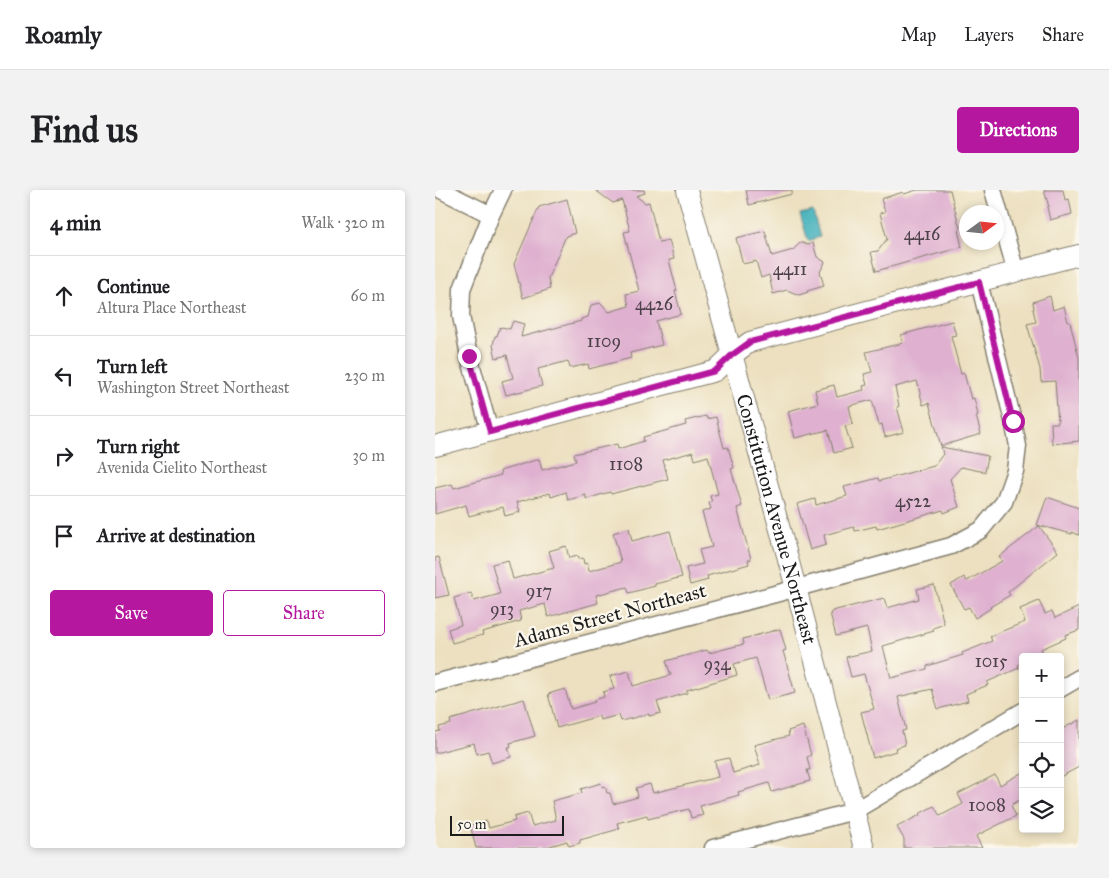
<!DOCTYPE html>
<meta charset="utf-8">
<style>
:root{--surface:#fff;--page:#f2f2f2;--text:#202124;--muted:#757577;--line:#e0e0e0;--accent:#b5179e}
body{margin:0;font-family:"IM FELL Great Primer",serif;background:var(--page);color:var(--text)}
.controls{position:absolute;right:15px;bottom:15px;display:grid;overflow:hidden;border-radius:5px;box-shadow:0 2px 8px #0003}
.controls button{width:45px;height:45px;display:grid;place-items:center;padding:0;border:0;border-bottom:1px solid var(--line);background:var(--surface);color:var(--text);font:25px sans-serif}
.compass{position:absolute;left:524px;top:15px;width:45px;height:45px;border-radius:50%;background:var(--surface);box-shadow:0 2px 8px #0003;rotate:75deg}
.scale{position:absolute;left:15px;bottom:12px;width:114px;box-sizing:border-box;padding-left:5px;border:2px solid #1c1c1c;border-top:0;font-size:14px;line-height:18px;white-space:nowrap;color:#1c1c1c;-webkit-text-stroke:4px #fbf7ec;paint-order:stroke}
.stop{position:absolute;width:15px;height:15px;margin:-11px;border:4px solid #b5179e;border-radius:50%;background:#fff}
.stop.end{background:#b5179e;border-color:#fff;box-shadow:0 1px 5px #0008}
.list{margin:0;padding:0;list-style:none}
h2{display:flex;justify-content:space-between;align-items:center;height:65px;margin:0;padding:0 20px;font-size:21px}
h2 small{font-size:16px;font-weight:400;color:var(--muted)}
.list li{display:grid;grid-template-columns:32px 1fr auto;gap:15px;align-items:center;box-sizing:border-box;height:80px;padding:0 20px;border-top:1px solid var(--line)}
.list b{display:block;font-size:19px;white-space:nowrap}
.list p{margin:0;font-size:16px;white-space:nowrap;color:var(--muted)}
.list em{font-size:16px;font-style:normal;color:var(--muted)}
.actions{display:flex;gap:10px;padding:15px 20px}
.actions a{flex:1;padding:11px 0;border:1px solid var(--accent);border-radius:5px;text-align:center;font-size:18px;color:var(--accent)}
.actions .main{background:var(--accent);color:#fff}
.icon{flex:none;width:28px;height:28px;fill:none;stroke:currentColor;stroke-width:2;stroke-linecap:round;stroke-linejoin:round}
.map{position:relative;flex:none;width:644px;height:658px;overflow:hidden;border-radius:5px}
header{display:flex;align-items:center;gap:30px;box-sizing:border-box;height:70px;padding:0 25px;background:var(--surface);border-bottom:1px solid var(--line)}
header strong{font-size:24px}
nav{display:flex;gap:28px;margin-inline-start:auto;font-size:18px}
.intro{display:flex;align-items:center;justify-content:space-between;box-sizing:border-box;height:120px;padding:0 30px}
h1{margin:0;font-size:35px}
.button{padding:12px 22px;border-radius:5px;background:var(--accent);color:#fff;font-size:18px;font-weight:700}
main{display:flex;gap:30px;padding:0 30px}
aside{flex:1;background:var(--surface);border-radius:5px;box-shadow:0 2px 8px #0003}
.map>svg:first-child{display:block}
</style>
<header>
<strong>Roamly</strong>
<nav><a>Map</a><a>Layers</a><a>Share</a></nav>
</header>
<div class="intro"><h1>Find us</h1><a class="button">Directions</a></div>
<main>
<aside>
<h2>4 min<small>Walk · 320 m</small></h2>
<ul class="list">
<li><svg class="icon" aria-label="ahead" viewBox="0 0 24 24"><path d="M12 20V5M6 11l6-6 6 6"/></svg><div><b>Continue</b><p>Altura Place Northeast</p></div><em>60 m</em></li>
<li><svg class="icon" aria-label="left" viewBox="0 0 24 24"><path d="M17 20v-9H6M10 6l-5 5 5 5"/></svg><div><b>Turn left</b><p>Washington Street Northeast</p></div><em>230 m</em></li>
<li><svg class="icon" aria-label="right" viewBox="0 0 24 24"><path d="M7 20v-9h11M14 6l5 5-5 5"/></svg><div><b>Turn right</b><p>Avenida Cielito Northeast</p></div><em>30 m</em></li>
<li><svg class="icon" aria-label="arrive" viewBox="0 0 24 24"><path d="M6 21V4h12l-3 4 3 4H6"/></svg><div><b>Arrive at destination</b></div></li>
</ul>
<div class="actions"><a class="main">Save</a><a>Share</a></div>
</aside>
<div class="map">
<svg width="644" height="658" viewBox="0 0 644 658">
<rect width="100%" height="100%" fill="#fbf7ec"/>
<filter id="ink" filterUnits="userSpaceOnUse"><feTurbulence type="fractalNoise" baseFrequency=".02" numOctaves="2"/><feDisplacementMap in="SourceGraphic" scale="10" xChannelSelector="R" yChannelSelector="G"/><feConvolveMatrix kernelMatrix="1 2 1 2 8 2 1 2 1" color-interpolation-filters="sRGB"/></filter>
<filter id="wash" filterUnits="userSpaceOnUse"><feTurbulence type="fractalNoise" baseFrequency=".0096" numOctaves="4" result="noise"/><feDisplacementMap in="SourceGraphic" scale="20" xChannelSelector="R" yChannelSelector="G"/><feGaussianBlur stdDeviation="1.12" result="paint"/><feColorMatrix in="noise" values="0 0 0 0 0 0 0 0 0 0 0 0 0 0 0 0 0 1.4 0 .05"/><feComposite in="paint" operator="in"/></filter>
<g filter="url(#wash)">
<rect width="100%" height="100%" fill="#ece0c0"/>
<!-- water -->
<path fill="#40b0bb" stroke="#2e666c" d="M378 21 385 47 373 51 365 24Z"/>
<g id="blocks">
<!-- building -->
<path fill="#dfb0d0" d="M160 0H209L210 3 201 6 210 13 214 12 224 52 234 50 239 69 234 70 242 101H240L246 124 221 131 227 155 195 163 196 168 154 179 153 174 135 178 133 171 103 179 107 196 71 205 67 191 78 188 72 165 61 168 58 155 60 146H62L65 137 66 138 67 137 75 139 78 131 89 134 86 147 146 131V129L153 127 156 115 166 113 174 122 194 116 191 104 204 101 189 42 195 41 187 10 178 13Z
M311 0H357V4L314 15Z
M482 0H515L525 39 523 40 527 57 441 81 436 62 443 61 452 49 445 23 450 22 446 9 468 2 469 4Z
M609 0H628L630 10 634 9 637 24 615 30 612 17H614Z
M132 9 140 43 131 46 113 88 115 99 88 108 79 74 104 17Z
M330 41 337 66 358 60 365 53H368L372 55 378 53 382 67 390 72 385 82 389 96 372 101 373 102 364 105 352 100 338 104 334 85 326 88 321 71 308 74 301 48Z
M615 106 618 120 629 116 633 132H635L644 168V251L617 254 616 233H623L620 191 606 192 605 179 592 134 601 132 598 119H599L598 112Z
M517 131 521 145 516 146 526 184 529 183 536 209 539 208 543 225 541 226 546 244 506 256 494 213 488 215 482 191 460 197 464 216 462 217 469 242 450 247 447 234 444 235 437 210 414 216 418 234 410 236 417 258 399 263 393 240 360 248 353 221 383 213 380 200 399 195 402 207 429 200 428 196 432 195 429 184 437 182 431 162 468 153 466 145Z
M271 226 272 229 281 227 289 258 293 257 299 278 296 279 307 316 302 318 316 369 313 370 314 374 272 386 273 390 255 395 251 378 268 374 264 360 277 357 267 322 276 319 274 313 277 312 275 306 283 304 273 266 260 270 258 262 228 270 233 289 176 304 175 302 151 309V305L133 310 131 302 116 307 115 303 82 312 85 322 70 326 68 317 34 326 31 315 0 324V298L17 294 19 298 66 285 65 281 104 269 107 280 141 271 139 264 182 254 183 259 209 251 208 247 251 235 250 231Z
M506 257 553 266 550 282 526 277 515 289 524 317 509 323 508 320 442 339 441 336 420 341 419 337 389 345 391 355 375 360 362 314 380 309 381 315 412 306 409 297 443 288 444 291 499 276 508 264Z
M612 307 644 318V345L637 342V344L602 335Z
M604 336 623 362 573 402 575 405 555 417 556 418 540 428 534 417 529 419 516 395 529 387 532 391 567 371 564 367Z
M194 338 197 351 235 341 247 387 220 394V396L194 403 192 397 161 405 163 413 113 427 110 414 84 421 86 431 47 442 48 445 17 453 13 439 26 435 19 408 36 403 39 411 65 404 57 374 73 370 78 389 119 378 114 361 131 356 134 368 142 366 143 369 148 368 149 374 152 373 154 381 186 372 178 343Z
M4 367 14 405 0 408V368Z
M499 395 509 434 498 438 499 441 448 456 456 488 492 479V476L528 465 527 463 557 451 555 446 590 432 585 419 604 411 610 424 617 421 620 428 644 417V440L630 445 631 448 606 459 609 467H588V473L583 475 584 478 552 492 553 495 531 504 533 511 503 519 497 499 463 507 471 540 467 541 470 555 460 558 461 561 438 568 426 522 439 519 429 484 416 487 411 467 437 461 432 438 401 446 395 423H397V421L449 408 452 418 484 409 482 399Z
M345 439 351 460 348 461 360 503 333 510 321 468 299 474 302 485 252 500V503L222 512 226 523 214 526V524L186 531 184 525 165 530 164 526 122 538 113 504 130 499 136 519 160 512 159 510 169 507 168 502 179 499 175 486 194 481 198 496 236 485 231 471 272 460 274 463 309 454 308 449Z
M89 509 100 546 75 553 76 557H73L76 567 57 573 53 561 42 564 39 553 0 563V542L5 541 4 537 16 534 15 530Z
M644 530V577L625 587V540Z
M368 536 376 565 372 567 375 580H372L375 591 337 602 334 593 303 602 304 605 265 616 268 625 256 628 254 619 213 629 212 625 182 633 184 639 145 650V653L134 656 132 651 108 658H41L35 635 52 631 54 638 80 631 79 627 93 623 97 636 121 630 117 611 147 603 146 599 166 593 167 597 170 596 172 603H175L178 614 203 607 201 598 215 594 218 603 283 587 280 571 294 568 298 583 325 575 319 555 354 546 353 541Z
M588 582V608L576 615 581 626 541 646 547 658H469V649L462 637 485 625 484 624 499 616 505 626 528 614 523 604 560 585 565 595Z"/>
</g>
</g>
<g filter="url(#ink)">
<use href="#blocks" fill-opacity="0" stroke="#847e6e" stroke-width="1"/>
<g fill="none" stroke-linecap="round" stroke-linejoin="round">
<!-- minor casing -->
<g stroke="#847e6e" stroke-width="19">
<path id="minor" d="M6 0 56 25
M558 0 581 82
M55 242 34 166 26 126 27 99 56 25 68 0
M0 493 340 404 516 356 546 340 569 312 580 281 583 256 578 231 544 92
M625 499 644 488
M278 658 419 621 588 521"/>
</g>
<!-- tertiary casing -->
<g stroke="#847e6e" stroke-width="22">
<g id="tertiary">
<path id="s1" d="M252 0 361 398 429 658"/>
<path d="M0 256 280 181 297 165 315 152 644 65"/>
</g>
</g>
<!-- minor -->
<use href="#minor" stroke="#fff" stroke-width="16"/>
<!-- tertiary -->
<use href="#tertiary" stroke="#fff" stroke-width="20"/>
</g>
</g>
<g fill="none" stroke-linecap="round" stroke-linejoin="round" filter="url(#ink)">
<!-- route -->
<path stroke="#b5179e" stroke-width="6" d="M34 166 55 242 280 181 297 165 315 152 544 92 578 231"/>
</g>
<g text-anchor="middle" stroke-width="4.5" stroke-linejoin="round" paint-order="stroke">
<!-- number labels -->
<g font-size="18" fill="#4d4149">
<text x="487" y="50">4416</text>
<text x="355" y="85">4411</text>
<text x="219" y="120">4426</text>
<text x="169" y="157">1109</text>
<text x="191" y="280">1108</text>
<text x="478" y="317">4522</text>
<text x="104" y="407">917</text>
<text x="67" y="425">913</text>
<text x="556" y="477">1015</text>
<text x="282" y="480">934</text>
<text x="552" y="621">1008</text>
</g>
<!-- street labels -->
<g font-size="20" fill="#1c1c1c" stroke="#fbf7ec">
<text dy="7" stroke="none"><textPath href="#s1" startOffset="341">Constitution Avenue Northeast</textPath></text>
<text transform="translate(175 425) rotate(-15)" y="7">Adams Street Northeast</text>
</g>
</g>
</svg>
<div class="controls">
<button>+</button>
<button>−</button>
<button><svg class="icon" aria-label="locate" viewBox="0 0 24 24"><circle cx="12" cy="12" r="6"/><path d="M12 2v4M12 18v4M2 12h4M18 12h4"/></svg></button>
<button><svg class="icon" aria-label="layers" viewBox="0 0 24 24"><path d="M12 4l9 5-9 5-9-5zM3 14l9 5 9-5"/></svg></button>
</div>
<svg class="compass" viewBox="-18 -18 36 36"><path d="M0-13l5 13h-10z" fill="#e53935"/><path d="M0 13l5-13h-10z" fill="#757577"/></svg>
<div class="scale">50 m</div>
<div class="stop" style="left:578px;top:231px"></div>
<div class="stop end" style="left:34px;top:166px"></div>
</div>
</main>
